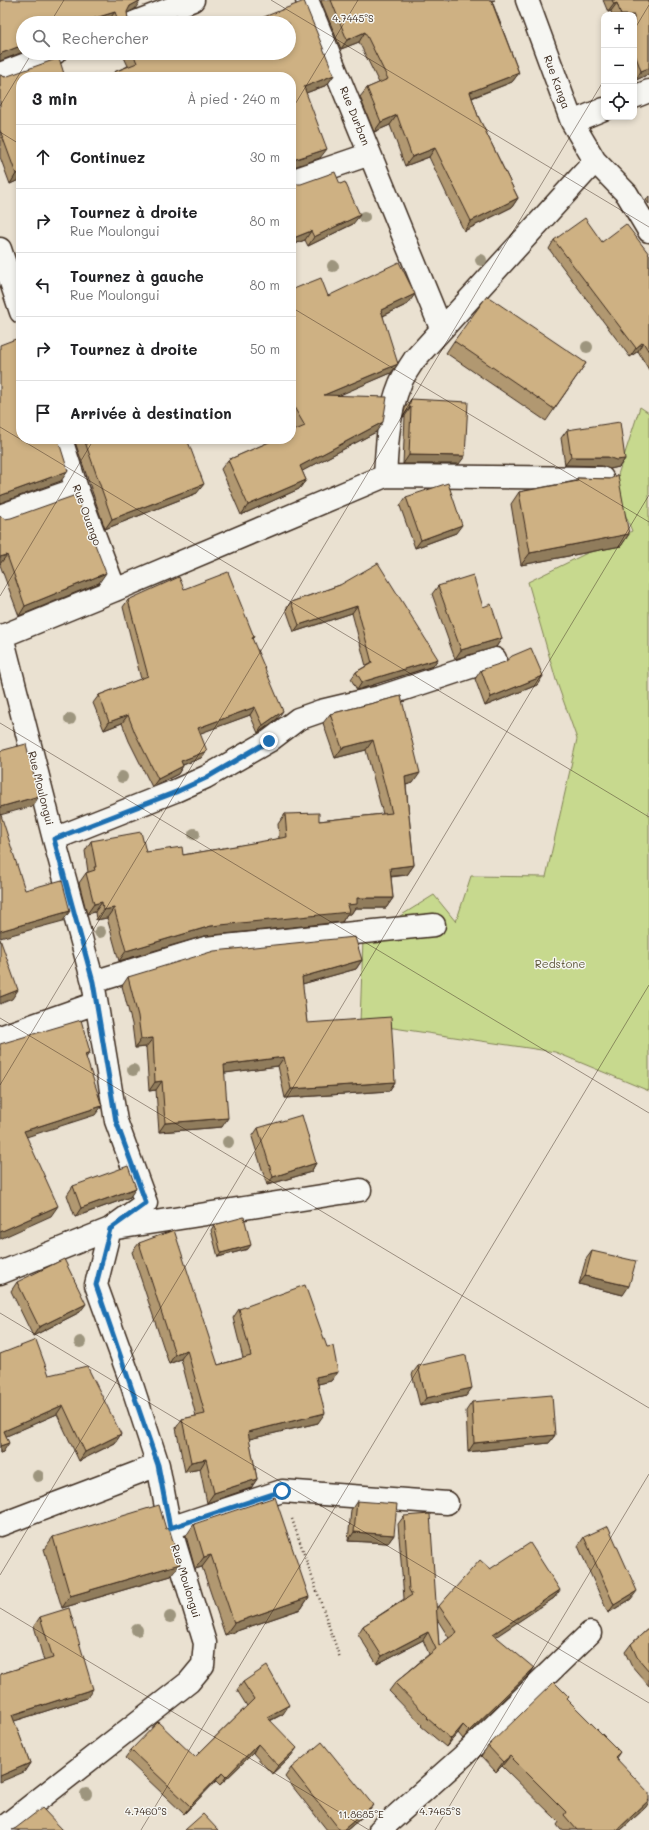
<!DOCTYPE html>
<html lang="fr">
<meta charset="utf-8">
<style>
:root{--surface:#fff;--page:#f6f6f6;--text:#202124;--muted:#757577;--line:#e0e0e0}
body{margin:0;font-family:Mali,sans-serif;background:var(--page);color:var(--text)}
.controls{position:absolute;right:12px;top:12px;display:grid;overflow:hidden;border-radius:8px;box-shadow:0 2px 6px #0003}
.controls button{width:36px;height:36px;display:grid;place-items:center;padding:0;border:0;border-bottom:1px solid var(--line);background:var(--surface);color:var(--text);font:20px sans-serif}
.stop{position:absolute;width:12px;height:12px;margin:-9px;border:3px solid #1f6fb2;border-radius:50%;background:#fff}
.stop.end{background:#1f6fb2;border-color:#fff;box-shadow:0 1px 4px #0008}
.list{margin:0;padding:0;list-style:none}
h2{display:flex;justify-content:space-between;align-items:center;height:52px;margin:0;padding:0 16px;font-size:17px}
h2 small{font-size:13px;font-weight:400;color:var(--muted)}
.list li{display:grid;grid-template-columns:26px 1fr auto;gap:12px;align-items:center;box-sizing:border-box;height:64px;padding:0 16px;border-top:1px solid var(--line)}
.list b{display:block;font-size:15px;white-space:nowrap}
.list p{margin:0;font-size:13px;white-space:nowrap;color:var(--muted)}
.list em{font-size:13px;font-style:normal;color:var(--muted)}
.icon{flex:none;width:22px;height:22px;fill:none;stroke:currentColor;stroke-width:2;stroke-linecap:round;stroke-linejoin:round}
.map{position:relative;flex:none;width:649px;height:1830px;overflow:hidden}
.search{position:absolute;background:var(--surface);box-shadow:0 2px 6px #0003;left:16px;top:16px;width:280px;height:44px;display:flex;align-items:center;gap:10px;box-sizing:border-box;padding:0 14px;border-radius:22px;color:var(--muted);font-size:15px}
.panel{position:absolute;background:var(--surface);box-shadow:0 2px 6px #0003;left:16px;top:72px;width:280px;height:372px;border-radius:16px}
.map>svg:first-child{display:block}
</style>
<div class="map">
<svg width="649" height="1830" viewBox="0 0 649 1830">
<rect width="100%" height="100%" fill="#eae1d1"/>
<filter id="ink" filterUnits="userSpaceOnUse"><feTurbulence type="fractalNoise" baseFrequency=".025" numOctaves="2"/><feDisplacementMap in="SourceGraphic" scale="8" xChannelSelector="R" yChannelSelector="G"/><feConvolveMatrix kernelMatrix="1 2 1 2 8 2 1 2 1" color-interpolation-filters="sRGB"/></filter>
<g filter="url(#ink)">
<!-- green -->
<path fill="#c7d98e" stroke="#818256" d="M640 407 649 413V1091L555 1052 360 1023 363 939 434 895 456 922 471 876 546 877 577 739 556 680 528 582 632 531 614 487Z"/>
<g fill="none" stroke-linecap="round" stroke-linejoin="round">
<!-- street casing -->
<g stroke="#3b2a1e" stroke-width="25">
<path id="street" d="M307 0 441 328
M527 0 572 122 595 161 627 194 649 231
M133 23 193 0
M0 74 55 53
M634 97 649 91
M572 122 604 109
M291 181 370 154
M0 249 21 312
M61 439 77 489 115 590
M385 476C387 445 388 413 400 384 403 376 409 368 414 360L595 161
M0 516 77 489
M0 637 115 590 385 476 602 478
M54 839 175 791 206 777 269 741 298 719 321 711 380 697 495 659
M93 982 205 948 434 925
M0 1037 96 1003
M0 1273 110 1229 360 1190
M0 1525 158 1465
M170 1528 282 1491 447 1503
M0 1830 189 1682 203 1665 205 1643 170 1528 158 1465 130 1379 96 1285 110 1229 146 1203 116 1121 93 982 54 839 2 636
M380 1830 463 1756 590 1633"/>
</g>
<!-- path -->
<path stroke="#3b2a1e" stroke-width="2.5" stroke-dasharray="1 3" stroke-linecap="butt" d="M292 1519 340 1658"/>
<!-- street -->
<use href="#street" stroke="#f6f6f2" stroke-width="22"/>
</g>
<!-- trees -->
<g fill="#9d957e">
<circle cx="364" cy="217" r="6"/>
<circle cx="481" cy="260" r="6"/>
<circle cx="333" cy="266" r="6"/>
<circle cx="587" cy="347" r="6"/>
<circle cx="70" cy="719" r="6"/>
<circle cx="122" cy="777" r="6"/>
<circle cx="194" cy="834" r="6"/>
<circle cx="100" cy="932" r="6"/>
<circle cx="133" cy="1070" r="6"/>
<circle cx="228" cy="1142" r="6"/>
<circle cx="80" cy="1342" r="6"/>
<circle cx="38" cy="1476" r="6"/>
<circle cx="170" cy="1617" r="6"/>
<circle cx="137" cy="1630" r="6"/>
<circle cx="86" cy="1794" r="6"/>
</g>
<!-- wall -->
<path fill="#b19871" stroke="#3b2a1e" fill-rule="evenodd" d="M0 0 135 9 127 13 128 19 131 23H109L108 21 103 23H23V52L0 61Z
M322 0H495L492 1 519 73 512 82 472 98 478 116 518 198 512 207 464 231 429 157 405 166 390 125 374 132 360 97 367 88 379 83 359 42 341 49 321 1Z
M603 0H649V74L636 80 634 75V15H612L611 11 608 12Z
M122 53H289L334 75 327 85 306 93 320 158 291 77H110L114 72 128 66Z
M0 75 5 77H21V179L10 184 0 157Z
M291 182 353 224 308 246 305 240 291 245Z
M649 196V204L646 200Z
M554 240 602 242 649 254V370L638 351 630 357 549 249Z
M291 290 328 296 408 304 383 316 391 373 339 395 376 432 302 471 306 480 299 489 241 515 221 469 228 460 295 431 291 424Z
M454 341 586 363 546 421 446 353Z
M411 399 459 464H403L405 416 403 417 405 408Z
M567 430 625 459 619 467 610 469 602 466 565 465 561 438Z
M74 439H187L197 493 105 529Z
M577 478 610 479 629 534 621 546 521 565 511 504 519 492 575 481Z
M406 497 456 533 415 548 400 506Z
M0 516 99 583 19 616 0 565Z
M340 585 438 659 433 666 357 690 351 679 356 672 366 666 352 613 294 632 286 609 291 602Z
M438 586 483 607 502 638 496 647 455 659 432 594Z
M184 589 254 637 252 639 277 719 258 733 250 715 200 733 201 758 183 765 178 774 152 787 129 741 122 723 104 730 93 703 99 695 141 679 123 607 128 600Z
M481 670 543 676 537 685 485 706 475 679Z
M401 696 413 783 406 785 414 865 407 875 391 877 393 898 386 908H355L351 914H347L342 922 204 936 119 961 107 918 96 920 95 912 87 914 79 883 86 873 88 872 85 851 91 841 146 852 183 855 279 839 278 824 285 814 319 821 383 814 366 750 335 758 323 723 330 714Z
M362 960 356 969 302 984 307 1023 395 1082 389 1091 285 1098 278 1066 224 1073 222 1127 159 1132 156 1090 149 1091 146 1047 135 1048 132 1024 122 986 128 977Z
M258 1128 316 1163 311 1172 267 1185 252 1137Z
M73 1186 130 1197 75 1217 67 1195Z
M214 1225 248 1249 218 1257 211 1230Z
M139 1243 218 1365 243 1358 233 1318 239 1309 327 1347 338 1372 331 1381 318 1384V1423L249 1439 257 1479 251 1488 207 1503 200 1469 185 1472 176 1428 182 1419 196 1416 181 1359 169 1364 132 1252Z
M592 1251 623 1295 579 1284 586 1259Z
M17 1282 80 1312 33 1336 11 1291Z
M0 1354 49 1375 121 1434 115 1443 79 1461 57 1414 6 1436 3 1452 0 1453Z
M418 1366 466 1396 420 1406 412 1374Z
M472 1402 555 1435 549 1443 468 1452 466 1411Z
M357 1501 394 1535 388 1543 348 1541 351 1510Z
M404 1516 437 1610 439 1606 490 1569 560 1590 554 1598 496 1636 528 1676 463 1739 458 1733 446 1747 421 1726 422 1725 389 1691 395 1683 429 1654 423 1640 377 1664 358 1634 363 1626 404 1599V1598L398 1524ZM437 1619 449 1638 439 1646Z
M194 1524 309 1597 301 1609 225 1635 202 1567 195 1569 186 1536Z
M53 1537 171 1576 62 1608 44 1549Z
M584 1537 631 1599 608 1613 578 1546Z
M40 1617 87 1698 14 1721 30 1763 24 1772 0 1674 44 1661 34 1626Z
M649 1628V1686L631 1665 625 1652 631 1644Z
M243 1682 283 1714 270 1721 291 1756 272 1774 253 1753 220 1785 216 1781 184 1814 125 1758 131 1750 195 1757 247 1706 237 1690Z
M567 1700 620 1752 616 1758 646 1807 621 1830H561L557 1825 559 1822 502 1766 496 1772 481 1756 488 1746Z
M291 1768 367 1813 347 1830H327L285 1777Z"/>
<!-- shaded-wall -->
<path fill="#907c5c" stroke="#3b2a1e" d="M141 0 135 9 123 15 130 6Z
M617 3 611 11 608 12 614 4Z
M115 12 108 21 103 23H79Z
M365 32 359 42 341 49 347 40Z
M23 45V52L0 61V55L2 53Z
M649 68V74L636 80 641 71Z
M519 73 512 82 463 101 470 92Z
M334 75 327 85 298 96 304 87Z
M397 115 390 125 374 132 381 122Z
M435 148 429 157 405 166 412 157Z
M327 149 320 158 291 168V162L293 160Z
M21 173V179L10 184 16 174Z
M518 198 512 207 464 231 471 221Z
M360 215 353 224 308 246 314 237Z
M311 231 305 240 291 245V239Z
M415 294 408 304 374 320 381 310Z
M643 342 638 351 630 357 636 348Z
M398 364 391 373 317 405 324 395Z
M411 407 405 416 403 417 409 408Z
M383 422 376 432 293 476 300 466Z
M409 455 465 456 459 464H403Z
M571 457H608L625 459 619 467 610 469 602 466 565 465Z
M68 471 61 481 0 503V496L2 495Z
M306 480 299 489 241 515 248 505Z
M204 484 197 493 105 529 112 519Z
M462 525 456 533 415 548 421 540Z
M629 534 621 546 521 565 530 553Z
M7 555 0 564V557Z
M106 573 99 583 19 616 25 606Z
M357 606 352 613 294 632 299 625Z
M502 638 496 647 455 659 461 650Z
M438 659 433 666 357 690 362 682Z
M543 676 537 685 485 706 491 697Z
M255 707 250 715 193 736 198 728Z
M283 711 277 719 258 733 263 725Z
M128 715 122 723 104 730 109 722Z
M373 740 366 750 335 758 342 748Z
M207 751 201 758 175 768 181 761Z
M183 766 178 774 152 787 158 779Z
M420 773 413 783 398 787 405 777Z
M39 796 33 806 0 815V807Z
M414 865 407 875 383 877 390 868Z
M357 898H393L386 908H355L351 914H347L342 922 204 936 119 961 126 951 211 926 347 905Z
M102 902 95 912 87 914 94 904Z
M114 908 107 918 96 920 103 910Z
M70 911 63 921 0 938V931Z
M362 960 356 969 295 986 302 977Z
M18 990 12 999 0 1004V997Z
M153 1038 146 1047 135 1048 141 1039Z
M90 1052 83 1062 85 1054Z
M284 1057 278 1066 218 1074 224 1065Z
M162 1081 156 1090 149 1091 155 1082Z
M395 1082 389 1091 285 1098 291 1089Z
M102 1106 95 1115 17 1140 24 1131Z
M228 1118 222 1127 159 1132 165 1123Z
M316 1163 311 1172 267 1185 273 1177Z
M136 1188 130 1197 75 1217 81 1208Z
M58 1206 51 1216 0 1239V1232Z
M251 1245 248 1249 218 1257 221 1253Z
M585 1276 629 1286 623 1295 579 1284Z
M86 1304 80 1312 33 1336 39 1327Z
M187 1350 181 1359 169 1364 175 1354Z
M338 1372 331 1381 310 1386 316 1377Z
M472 1388 466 1396 420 1406 426 1398Z
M63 1405 57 1414 0 1439 4 1431Z
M325 1413 318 1423 241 1441 248 1432Z
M121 1434 115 1443 79 1461 85 1452Z
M555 1435 549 1443 468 1452 474 1443Z
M9 1443 3 1452 0 1453V1446Z
M206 1459 200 1469 185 1472 191 1462Z
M257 1479 251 1488 207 1503 214 1493Z
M354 1532 394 1535 388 1543 348 1541Z
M211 1555 202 1567 195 1569 204 1557Z
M180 1564 171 1576 62 1608 70 1596Z
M560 1590 554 1598 488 1642 493 1634Z
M637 1591 631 1599 608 1613 614 1605Z
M309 1597 301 1609 225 1635 234 1623Z
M428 1632 423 1640 377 1664 382 1656Z
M534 1668 528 1676 463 1739 469 1731Z
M93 1689 87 1698 5 1724 12 1715Z
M289 1705 283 1714 261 1725 267 1717Z
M463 1725 458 1733 446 1747 451 1739Z
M258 1744 253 1753 220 1785 226 1777Z
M297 1748 291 1756 272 1774 278 1766Z
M510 1756 502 1766 496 1772 503 1762Z
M30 1763 24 1772 0 1782V1776Z
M222 1773 216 1781 184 1814 190 1806Z
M649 1800V1802L646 1807 621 1830H617Z
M373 1805 367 1813 347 1830H343Z"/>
<!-- building -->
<path fill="#ceb183" stroke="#3b2a1e" d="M0 0H141L130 6 127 12 128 19 131 23H119L115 12 79 23H23V45L2 53 0 55Z
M331 0H491L519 73 470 92 478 116 518 198 471 221 435 148 412 157 397 115 381 122 367 88 388 79 365 32 347 40Z
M612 0H649V68L641 71 634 51V15H621L617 3 614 4Z
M304 1 334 75 304 87 327 149 293 160 291 162V77H116L114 72 137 63 133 53H289V23H249Z
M177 15 180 23H149Z
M59 58 65 77H21V173L16 174 0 130V75L5 77Z
M335 172 340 184 345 182 360 215 314 237 311 231 291 239V182L295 184H301Z
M585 218 602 242 626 224 649 254V352L643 342 636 348 554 240Z
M399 262 415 294 381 310 398 364 324 395 387 397 383 422 300 466 306 480 248 505 228 460 276 439H291V432L305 426 291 402V290L321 278 328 296Z
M487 296 586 363 554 409 454 341Z
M21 337V439H58L68 471 2 495 0 496V345Z
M411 399 468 402 465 456 409 455 411 407 409 408Z
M620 422 625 459 616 460 608 457H571L567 430Z
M84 439H187L204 484 112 519Z
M618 475 629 534 530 553 519 492 578 481 577 478 610 479Z
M448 483 462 525 421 540 406 497Z
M76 495 106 573 25 606 7 555 0 557V516L5 519 11 518Z
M378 563 438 659 362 682 356 672 372 663 357 606 299 625 291 602 340 585Z
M228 572 254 637 252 638 283 711 263 725 255 707 198 728 207 751 181 761 183 766 158 779 135 733 128 715 109 722 99 695 148 676 128 600 179 577 184 589Z
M473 575 483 607 491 604 502 638 461 650 438 586Z
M531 648 543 676 491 697 481 670 505 662 512 656Z
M401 696 420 773 405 777 414 865 390 868 393 898H357V904L347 905 349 912 211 926 126 951 114 908 103 910 102 902 94 904 86 873 95 870 94 867H96L91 841 141 832 146 852 182 847 183 855 287 837 285 814 319 813V821L392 813 373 740 342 748 330 714Z
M26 744 39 796 0 807V751Z
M0 812 25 890 62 880 70 911 0 931Z
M355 937 362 960 302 977 307 1023 391 1017 395 1082 291 1089 284 1057 224 1065 228 1118 165 1123 162 1081 155 1082 153 1038 141 1039 138 1016 128 977 214 951Z
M0 939 18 990 0 997Z
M81 1020 90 1052 85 1054 102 1106 24 1131 58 1206 0 1232V1044Z
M302 1115 316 1163 273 1177 258 1128Z
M128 1166 136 1188 81 1208 73 1186Z
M244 1217 251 1245 221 1253 214 1225Z
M174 1230 218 1365 251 1356 239 1309 305 1285 327 1347 333 1346 338 1372 316 1377 325 1413 248 1432 257 1479 214 1493 206 1459 191 1462 182 1419 205 1414 187 1350 175 1354 139 1243Z
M592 1251 636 1261 629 1286 585 1276Z
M64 1259 86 1304 39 1327 17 1282Z
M36 1340 49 1375 87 1366 121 1434 85 1452 63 1405 4 1431 9 1443 0 1446V1354Z
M466 1355 472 1388 426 1398 418 1366Z
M552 1395 555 1435 474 1443 472 1402Z
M275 1497 309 1597 234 1623 211 1555 204 1557 194 1524Z
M357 1501 397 1504 394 1535 354 1532Z
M159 1505 166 1529 169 1528 180 1564 70 1596 53 1537Z
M430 1514 439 1646 457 1632 439 1606 480 1560 490 1569 530 1543 560 1590 493 1634 534 1668 469 1731 463 1725 451 1739 427 1718 428 1717 395 1683 436 1649 428 1632 382 1656 363 1626 412 1595 409 1590 404 1516Z
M608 1526 637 1591 614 1605 584 1537Z
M69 1608 93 1689 12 1715 30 1763 0 1776V1674L53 1658 40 1617Z
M649 1628V1671L637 1657 631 1644Z
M267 1666 289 1705 267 1717 297 1748 278 1766 258 1744 226 1777 222 1773 190 1806 131 1750 158 1722 195 1757 254 1699 243 1682Z
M554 1682 569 1697 567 1699 620 1752 615 1757 649 1793V1800L617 1830H577L564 1815 566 1812 510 1756 503 1762 488 1746Z
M322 1742 373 1805 343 1830H340L291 1768Z
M42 1808 63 1830H12L16 1828Z
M203 1814 218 1830H185Z"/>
</g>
<g fill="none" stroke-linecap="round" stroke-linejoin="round" filter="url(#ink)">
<!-- route -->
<path stroke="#1f6fb2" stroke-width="5" d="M269 741 206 778 176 792 54 839 93 982 116 1121 146 1203 110 1229 96 1285 158 1465 170 1528 282 1491"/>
</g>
<!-- ticks -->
<path fill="none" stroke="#3b2a1e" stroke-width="1" stroke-opacity="0.45" d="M271 0 649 227M50 23 64 0M634 30 649 5M0 106 32 53M291 111 358 0M0 132 21 145M291 307 649 522M0 427 649 817M0 596 94 439M0 723 649 1113M0 1018 649 1408M0 1085 604 80M0 1313 649 1703M0 1575 649 495M0 1608 369 1830M141 1830 649 985M435 1830 649 1474"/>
<g text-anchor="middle" stroke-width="3" stroke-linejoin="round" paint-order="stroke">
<!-- street labels -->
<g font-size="11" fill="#3b2a1e" stroke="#f6f6f2">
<text transform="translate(557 82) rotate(70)" y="4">Rue Kanga</text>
<text transform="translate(355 116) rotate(68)" y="4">Rue Durban</text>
<text transform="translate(87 515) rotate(70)" y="4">Rue Ouango</text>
<text transform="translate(41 788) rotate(76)" y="4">Rue Moulongui</text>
<text transform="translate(186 1581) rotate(73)" y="4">Rue Moulongui</text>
</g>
<!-- park labels -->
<g font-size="11" fill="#5e563a" stroke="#f6f6f2">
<text x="560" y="968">Redstone</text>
</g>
</g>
<g font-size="10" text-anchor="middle" fill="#3b2a1e" stroke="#f6f6f2" stroke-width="3" stroke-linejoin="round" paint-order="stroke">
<text x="353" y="22">4.7445°S</text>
<text x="146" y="1815">4.7460°S</text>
<text x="440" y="1815">4.7465°S</text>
<text x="361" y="1818">11.8685°E</text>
</g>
</svg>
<div class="controls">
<button>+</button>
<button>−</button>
<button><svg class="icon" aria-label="locate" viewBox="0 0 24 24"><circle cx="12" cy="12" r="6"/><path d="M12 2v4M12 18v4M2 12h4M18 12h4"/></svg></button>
</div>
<div class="stop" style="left:282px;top:1491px"></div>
<div class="stop end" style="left:269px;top:741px"></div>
<div class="search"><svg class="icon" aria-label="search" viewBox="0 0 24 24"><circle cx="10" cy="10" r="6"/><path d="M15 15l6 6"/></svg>Rechercher</div>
<section class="panel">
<h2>3 min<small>À pied · 240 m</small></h2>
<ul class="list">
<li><svg class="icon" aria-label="ahead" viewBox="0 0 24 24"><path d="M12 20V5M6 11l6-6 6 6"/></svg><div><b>Continuez</b></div><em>30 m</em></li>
<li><svg class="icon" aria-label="right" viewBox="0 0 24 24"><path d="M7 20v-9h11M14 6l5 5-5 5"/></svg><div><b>Tournez à droite</b><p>Rue Moulongui</p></div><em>80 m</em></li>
<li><svg class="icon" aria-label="left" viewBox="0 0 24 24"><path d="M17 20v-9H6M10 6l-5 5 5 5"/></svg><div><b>Tournez à gauche</b><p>Rue Moulongui</p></div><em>80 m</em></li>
<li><svg class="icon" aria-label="right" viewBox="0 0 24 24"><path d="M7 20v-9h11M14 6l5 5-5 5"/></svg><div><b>Tournez à droite</b></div><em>50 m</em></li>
<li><svg class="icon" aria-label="arrive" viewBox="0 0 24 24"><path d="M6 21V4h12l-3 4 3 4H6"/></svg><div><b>Arrivée à destination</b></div></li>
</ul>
</section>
</div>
